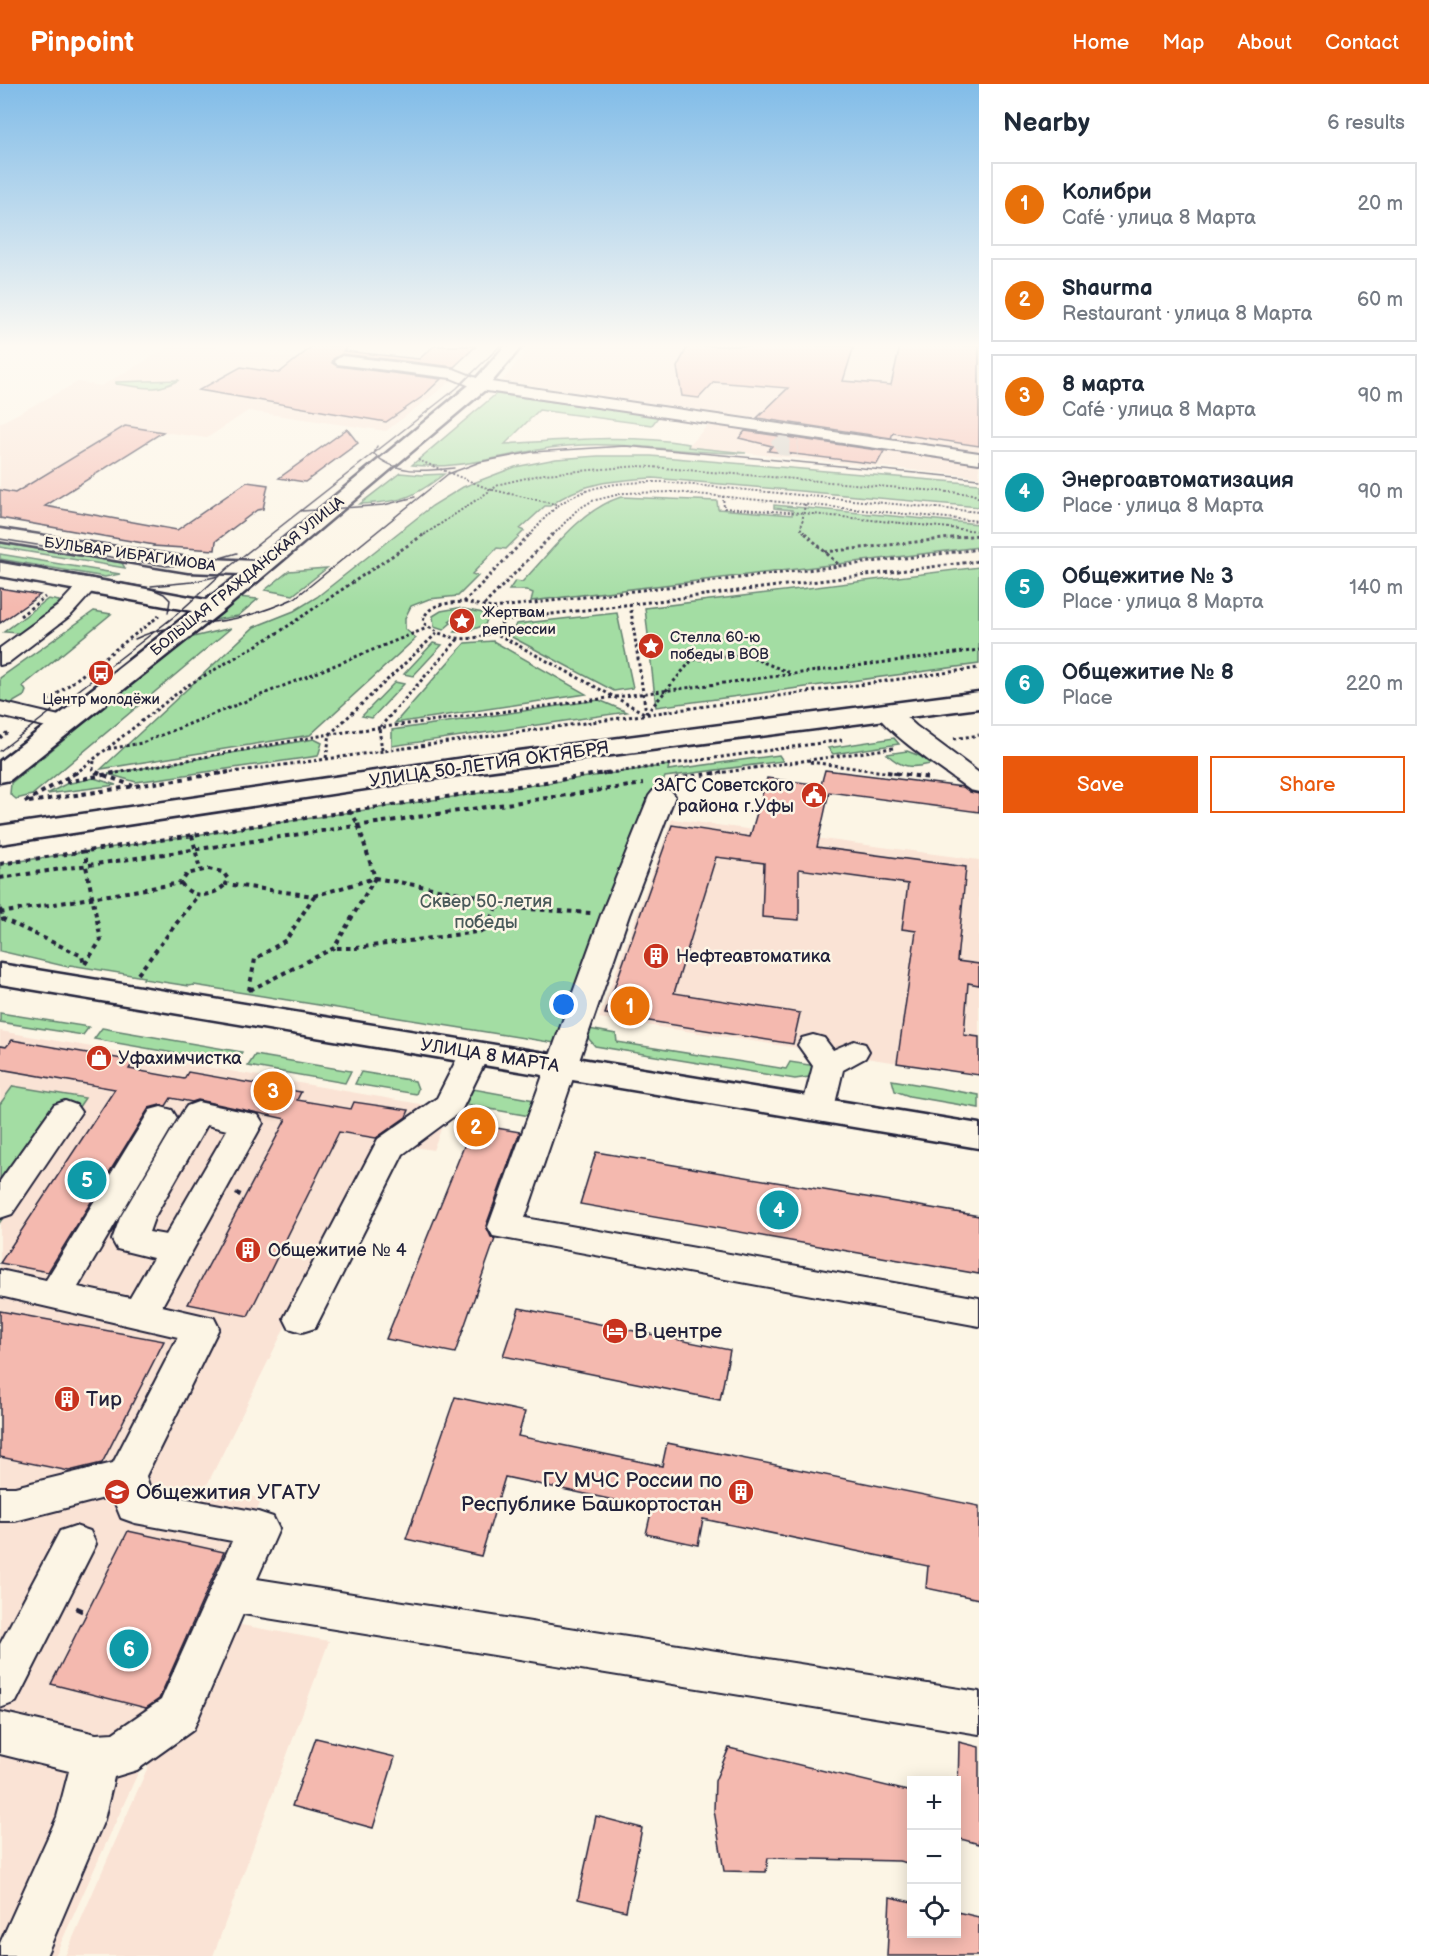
<!DOCTYPE html>
<meta charset="utf-8">
<style>
:root{--surface:#fff;--page:#f2f2f3;--text:#1f2937;--muted:#747a83;--line:#e0e1e3;--accent:#ea580c}
body{margin:0;font-family:"Balsamiq Sans",sans-serif;background:var(--page);color:var(--text)}
.controls{position:absolute;right:18px;bottom:18px;display:grid;overflow:hidden;border-radius:0px;box-shadow:0 3px 15px #0003}
.controls button{width:54px;height:54px;display:grid;place-items:center;padding:0;border:0;border-bottom:2px solid var(--line);background:var(--surface);color:var(--text);font:30px sans-serif}
.you{position:absolute;left:564px;top:921px;width:21px;height:21px;margin:-15px;border:4px solid #fff;border-radius:50%;background:#1a73e8;box-shadow:0 0 0 9px #1a73e833}
.badge{display:grid;place-items:center;width:39px;height:39px;border-radius:50%;background:var(--accent);color:#fff;font-size:20px;font-weight:700}
.pin{position:absolute;translate:-50% -50%;border:3px solid #fff;box-shadow:0 2px 6px #0006}
.list{margin:0;padding:0;list-style:none}
h2{display:flex;justify-content:space-between;align-items:center;height:78px;margin:0;padding:0 24px;font-size:26px}
h2 small{font-size:20px;font-weight:400;color:var(--muted)}
.list li{display:grid;grid-template-columns:39px 1fr auto;gap:18px;align-items:center;box-sizing:border-box;height:84px;margin:0 12px 12px;padding:0 12px;border:2px solid var(--line);border-radius:0px}
.list b{display:block;font-size:22px;white-space:nowrap}
.list p{margin:0;font-size:20px;white-space:nowrap;color:var(--muted)}
.list em{font-size:20px;font-style:normal;color:var(--muted)}
.actions{display:flex;gap:12px;padding:18px 24px}
.actions a{flex:1;padding:14px 0;border:2px solid var(--accent);border-radius:0px;text-align:center;font-size:21px;color:var(--accent)}
.actions .main{background:var(--accent);color:#fff}
.icon{flex:none;width:33px;height:33px;fill:none;stroke:currentColor;stroke-width:2;stroke-linecap:round;stroke-linejoin:round}
.map{position:relative;flex:none;width:979px;height:1872px;overflow:hidden}
header{display:flex;align-items:center;gap:36px;box-sizing:border-box;height:84px;padding:0 30px;background:var(--accent);color:#fff}
header strong{font-size:28px}
nav{display:flex;gap:33px;margin-inline-start:auto;font-size:21px}
main{display:flex}
aside{flex:1;background:var(--surface)}
.map>svg:first-child{display:block}
</style>
<header>
<strong>Pinpoint</strong>
<nav><a>Home</a><a>Map</a><a>About</a><a>Contact</a></nav>
</header>
<main>
<div class="map">
<svg width="979" height="1872" viewBox="0 0 979 1872">
<rect width="100%" height="100%" fill="#fcf5e5"/>
<filter id="ink" filterUnits="userSpaceOnUse"><feTurbulence type="fractalNoise" baseFrequency=".0167" numOctaves="2"/><feDisplacementMap in="SourceGraphic" scale="12" xChannelSelector="R" yChannelSelector="G"/><feConvolveMatrix kernelMatrix="1 2 1 2 8 2 1 2 1" color-interpolation-filters="sRGB"/></filter>
<g filter="url(#ink)">
<!-- built -->
<path fill="#fae3d5" d="M171 262H208L454 295 386 347 248 327 207 354 163 348 19 437 0 434V339L78 298 101 302Z
M531 262H979V367L502 297Z
M710 339 979 379V393L687 363Z
M672 735 979 776V991L599 934Z
M0 947 449 1025 433 1066 377 1057 207 1401 262 1415 55 1872H0Z
M230 1539 329 1557 213 1872H65L161 1653Z"/>
<!-- green -->
<path fill="#a3dda3" stroke="#62806f" stroke-width="1.5" d="M179 296C154 309 143 303 116 300V298Z
M496 310 659 332 652 341 539 326 505 360C567 356 628 350 689 360L688 363 746 369C686 370 628 357 567 362 516 366 463 387 412 381Z
M598 372H651L979 400V423L653 394C615 396 581 398 550 422H545L520 445 524 447 506 465 497 464 472 490 478 492 458 512 429 515 411 522 405 534V545L416 554 310 651 101 685 254 543 294 527 317 513 432 422 463 403 515 383 556 375Z
M400 389 422 391 444 390C412 415 400 418 360 420Z
M621 413 717 417 718 425 792 431V426L774 424V421L979 440V463L531 517 533 509 526 506H509L515 497 522 498C551 468 580 426 621 413Z
M0 459 122 479 125 484 0 463Z
M0 470 120 490 105 493 0 475Z
M979 483V580L656 623 645 524Z
M327 484 293 511 265 506 289 487Z
M238 513 258 515 238 532 208 537Z
M48 515 59 517V519L19 549 4 548Z
M458 524 483 529 487 535 485 541 466 548H454L461 541 469 539 470 536 454 534 449 537 451 539 443 546 434 543 433 532 441 527Z
M94 527 111 530 23 602 26 607 24 612 5 623 0 622V594Z
M617 529 633 604 614 607 508 551 513 547 516 540Z
M231 544 32 711 16 715 10 710 11 699 189 554Z
M493 557 586 610 395 639 465 559Z
M433 559 442 561 413 592 404 590Z
M395 598 404 600 372 634 362 632Z
M599 616 627 628 392 662V646Z
M894 654 899 660 833 670 828 664Z
M314 655 322 659 318 672 136 698 108 690Z
M907 667 920 672 930 680C911 685 900 683 887 670Z
M779 671 783 677 665 693 561 960 194 901 189 902 143 895 144 893 70 881 68 883 0 867V780L669 681 668 686Z
M94 694 116 701 47 710 66 700Z
M0 929 89 943 83 951 0 938Z
M102 944 242 968 236 980 94 955Z
M589 945 616 950 617 958 786 985 790 978 816 982 809 993 795 995 595 962 588 954Z
M255 971 351 987 345 999 248 982Z
M361 988 415 997 418 1005 416 1010 355 1000Z
M892 996 979 1011V1024L909 1012 895 1007Z
M13 1002 85 1014 0 1138V1020Z
M462 1003 534 1016 536 1033 455 1019Z"/>
<!-- building -->
<path fill="#f4b9af" stroke="#22223b" stroke-width="1.5" d="M313 262H349L343 267 419 275 434 262H476L454 283 342 270 333 275 332 279 337 282 441 295 422 313 386 338 199 306 241 283 279 289Z
M688 262H854L843 297 891 301 900 262H979V362L893 349 891 354 757 334 788 304 714 298 699 314 682 312 677 283Z
M125 342 163 348 45 422 177 446 247 398 268 401 263 425 257 426 216 457 215 466 153 462 154 461 0 434V406L15 409Z
M347 345 358 359 305 398 279 394Z
M745 347 884 367 877 380 768 367 772 362 739 354Z
M0 504 40 511 0 539Z
M825 686 963 703 970 708 979 710V728L829 708 817 763 966 783 957 877 979 880V901L968 899 964 951 979 953V991L897 979 916 847 902 845 908 800 799 785V836L762 833 764 779 716 773 674 909 800 929 793 960 605 930 672 741 750 753 767 694 821 701Z
M12 956 134 977 129 985 184 995 188 988 301 1008 297 1016 351 1025 354 1018 409 1026 406 1033 376 1054 339 1048 248 1232 188 1220 286 1035 198 1016 192 1018 171 1014 166 1022 160 1021 149 1024 48 1188 0 1179 115 1005 0 985V962L6 963Z
M473 1040 520 1048 486 1142 491 1153 495 1155 455 1269 386 1255Z
M596 1068 979 1132V1190L580 1120Z
M519 1224 730 1266 720 1316 503 1272Z
M0 1227 164 1257 102 1379 69 1387 0 1373Z
M455 1313 525 1328 518 1352 662 1382 667 1359 979 1422V1515L926 1504 928 1482 703 1435 698 1461 646 1450 652 1424 505 1393 481 1472 406 1455Z
M128 1447 224 1468 159 1615 146 1624 51 1600Z
M316 1654 395 1673 373 1744 292 1722Z
M959 1658 979 1663V1760L957 1754Z
M729 1664 912 1708V1780L899 1777 768 1774 766 1788 724 1787 714 1726 715 1697Z
M596 1732 642 1744 626 1827 578 1815Z
M890 1813 912 1818V1850H957V1828L979 1833V1872H887Z"/>
<g fill="none" stroke-linecap="round" stroke-linejoin="round">
<!-- minor-tunnel -->
<path stroke="#d0cbc3" stroke-width="17" stroke-dasharray="17 8" stroke-linecap="butt" d="M778 353 784 363 798 364"/>
<!-- minor casing -->
<g stroke="#22223b" stroke-width="4">
<path id="minor" d="M342 272 454 285 484 297 498 299 979 369V379L480 306 451 294 337 280 334 277Z
M89 494 96 496 99 500 72 530 8 579 0 581V564L58 522 82 496Z
M0 618 72 635 76 640 72 645 64 647 0 632Z
M886 620 894 622 916 642 979 689V708L970 706C942 685 894 655 874 627L878 622Z
M662 704 671 707 675 712 629 831 525 1134 979 1214V1242L493 1152 488 1143 601 831 649 712 653 707Z
M813 951 824 954 833 966 854 957 865 960 869 967 865 974 843 986 834 1024 829 1031 818 1034 807 1031 802 1024 813 982 798 961 802 954Z
M475 958 486 961 490 968 461 1027 403 1070 315 1244 302 1248 289 1244 284 1234 378 1055 437 1014 464 961Z
M65 1017 76 1021 81 1028 12 1130 0 1134V1097L54 1021Z
M198 1018 258 1031 263 1039 162 1222 214 1234 219 1244 146 1392 151 1408 258 1428 273 1433 279 1445 257 1495 979 1608V1650L243 1530 193 1646 137 1686 114 1693 104 1736 46 1872H0V1859L57 1733 69 1687 0 1670V1628L96 1650 113 1649 161 1616 232 1457 135 1439 121 1434 112 1412 15 1437H0V1403H15L113 1379 178 1253 0 1212V1186L46 1196 150 1026 161 1023 172 1026 177 1034 78 1203 130 1214 153 1174 117 1165 112 1156 120 1134 182 1029 187 1022ZM207 1041 227 1046 166 1151 149 1148 154 1134Z
M75 1442 90 1447 96 1460 16 1618 0 1624V1560L60 1447Z"/>
</g>
<!-- major casing -->
<g stroke="#22223b" stroke-width="5">
<path id="major" d="M505 262H522L486 305 220 529 10 696 0 698V677L192 527 0 492V478L206 516 240 490 188 488 0 457V445L188 474 256 477 474 297Z
M979 608V624L471 689 0 760V742L471 673Z
M0 880 979 1040V1064L0 900Z"/>
</g>
<!-- path-far4 -->
<path stroke="#22223b" stroke-width="2" stroke-dasharray="2 2" stroke-linecap="butt" d="M418 376 489 405 559 421
M723 412 724 424 803 429 979 447
M805 420 801 445 807 451
M424 451 500 400 544 390 639 382 973 410 979 414
M530 451C539 441 548 429 559 421 589 399 627 398 662 398L979 428
M553 451 577 426 592 417 624 409 675 408 979 437"/>
<!-- path-far3 -->
<path stroke="#22223b" stroke-width="3" stroke-dasharray="3 3" stroke-linecap="butt" d="M805 449 839 481
M825 468 979 451
M464 518 531 449
M464 518 492 524 504 536C486 562 444 559 423 538 426 519 449 519 464 518Z
M630 520 646 629
M484 521 554 449
M493 524 979 465
M20 532 45 513
M504 536 979 477
M493 548 646 630 692 576 744 571 791 589
M48 617 159 532
M0 654 9 647
M954 655 979 651
M108 665 142 659 427 544
M382 666 379 644 460 553
M326 674 330 650 437 549
M94 677 93 685 97 690
M810 678 899 690
M75 690 185 603 279 548 426 449
M111 690 330 650 979 566
M219 690 979 584
M602 690 842 656
M712 690 893 664"/>
<!-- path-far2 -->
<path stroke="#22223b" stroke-width="4" stroke-dasharray="4.5 4.5" stroke-linecap="butt" d="M96 688 133 702
M887 688 930 694
M675 695 722 688
M66 698 119 688
M25 718 77 688
M29 718 229 688
M192 751 200 786
M0 780 612 688
M0 794 643 700
M181 799C192 816 213 813 226 800
M314 812 375 794 500 816 484 847 356 864H334
M496 823 591 829
M0 825 3 835 82 872 84 881
M0 829 181 799 187 790 208 785 223 788 228 795 226 800 314 812 286 856 255 875 249 906H246
M85 880 101 856 86 782V767
M138 890 198 811
M250 906 334 864 375 794 358 740 351 728"/>
<!-- path-far1 -->
<path stroke="#22223b" stroke-width="4.5" stroke-dasharray="5 5" stroke-linecap="butt" d="M236 1109 245 1113"/>
<!-- path -->
<path stroke="#22223b" stroke-width="5" stroke-dasharray="7 7" stroke-linecap="butt" d="M76 1524 87 1529"/>
<!-- minor -->
<use href="#minor" fill="#fcf5e5" fill-rule="evenodd"/>
<!-- major -->
<use href="#major" fill="#fcf5e5" fill-rule="evenodd"/>
<!-- tram -->
<path stroke="#22223b" stroke-width="1.5" d="M377 362 374 370C396 391 426 387 454 384
M302 427 384 421 415 413
M0 455 166 482 200 480 237 469
M0 478 150 504 164 510 170 516 168 529
M151 502 192 498 219 492
M135 555C164 541 196 541 227 536 251 532 273 524 295 514L448 390 480 378 532 368 625 362 979 395
M0 667 176 531 229 483 457 304 500 262"/>
</g>
</g>
<!-- sky -->
<linearGradient id="sky" x2="0" y2="1"><stop stop-color="#81bce8"/><stop offset="0.5" stop-color="#fefaf3"/><stop offset="1" stop-color="#fefaf3" stop-opacity="0"/></linearGradient>
<rect width="979" height="524" fill="url(#sky)"/>
<!-- icons -->
<defs>
<g id="sight-disc" transform="scale(1.35)"><circle r="9.5" fill="#c8321e" stroke="#fcf5e5"/><path d="M0-6L1.8-2.2L6-1.7L2.9 1.2L3.7 5.4L0 3.3L-3.7 5.4L-2.9 1.2L-6-1.7L-1.8-2.2Z" fill="#fff"/></g>
<g id="bus-disc" transform="scale(1.35)"><circle r="9.5" fill="#c8321e" stroke="#fcf5e5"/><path d="M-5-6H5V4H4V6H2V4H-2V6H-4V4H-5ZM-3.5-4V0h7V-4ZM-3.5 1.2v1.5H-2V1.2ZM2 1.2v1.5H3.5V1.2Z" fill="#fff"/></g>
<g id="civic-disc" transform="scale(1.35)"><circle r="9.5" fill="#c8321e" stroke="#fcf5e5"/><path d="M-.6-6.5H3V-4.5H.6V-3L4-1V1h2V6H-6V1h2V-1L-.6-3ZM-1.2 2.5V6h2.4V2.5Z" fill="#fff"/></g>
<g id="building-disc" transform="scale(1.35)"><circle r="9.5" fill="#c8321e" stroke="#fcf5e5"/><path d="M-4-6H4V6H1V3H-1V6H-4ZM-2.5-4.3h1.7v1.8h-1.7ZM.8-4.3h1.7v1.8H.8ZM-2.5-1h1.7V.8h-1.7ZM.8-1h1.7V.8H.8Z" fill="#fff"/></g>
<g id="shop-disc" transform="scale(1.35)"><circle r="9.5" fill="#c8321e" stroke="#fcf5e5"/><path d="M-5-2.5h2.3a2.7 3.5 0 0 1 5.4 0H5L5.5 6h-11ZM-1.5-2.5h3a1.5 2.3 0 0 0-3 0Z" fill="#fff"/></g>
<g id="hotel-disc" transform="scale(1.35)"><circle r="9.5" fill="#c8321e" stroke="#fcf5e5"/><path d="M-6-4.5h1.5V1H6V5H4.5V3h-9V5H-6ZM-4 0a1.8 1.8 0 1 1 3.6 0ZM.5 0V-2.5h3Q6-2.5 6 0Z" fill="#fff"/></g>
<g id="university-disc" transform="scale(1.35)"><circle r="9.5" fill="#c8321e" stroke="#fcf5e5"/><path d="M0-5L7-2L0 1L-7-2ZM-4 1L0 2.5L4 1V4Q0 6-4 4Z" fill="#fff"/></g>
</defs>
<g fill-rule="evenodd">
<use href="#sight-disc" x="462" y="537"/>
<use href="#sight-disc" x="651" y="562"/>
<use href="#bus-disc" x="101" y="589"/>
<use href="#civic-disc" x="814" y="711"/>
<use href="#building-disc" x="656" y="872"/>
<use href="#shop-disc" x="99" y="974"/>
<use href="#building-disc" x="248" y="1166"/>
<use href="#hotel-disc" x="615" y="1247"/>
<use href="#building-disc" x="67" y="1315"/>
<use href="#university-disc" x="117" y="1408"/>
<use href="#building-disc" x="741" y="1408"/>
</g>
<g text-anchor="middle" stroke-width="5" stroke-linejoin="round" paint-order="stroke">
<!-- far-street labels -->
<g font-size="15" fill="#22223b" stroke="#fcf5e5">
<text transform="translate(130 470) rotate(8)" y="5">БУЛЬВАР ИБРАГИМОВА</text>
<text transform="translate(247 492) rotate(-39)" y="5">БОЛЬШАЯ ГРАЖДАНСКАЯ УЛИЦА</text>
</g>
<!-- far-poi labels -->
<g font-size="15" fill="#22223b" stroke="#fcf5e5" text-anchor="start">
<text x="482" y="533">Жертвам<tspan x="482" dy="17">репрессии</tspan></text>
<text x="670" y="558">Стелла 60-ю<tspan x="670" dy="17">победы в ВОВ</tspan></text>
<text x="101" y="620" text-anchor="middle">Центр молодёжи</text>
</g>
<!-- street labels -->
<g font-size="18" fill="#22223b" stroke="#fcf5e5">
<text transform="translate(489 680) rotate(-8)" y="6">УЛИЦА 50-ЛЕТИЯ ОКТЯБРЯ</text>
<text transform="translate(490 971) rotate(9)" y="6">УЛИЦА 8 МАРТА</text>
</g>
<!-- poi labels -->
<g font-size="18" fill="#22223b" stroke="#fcf5e5" text-anchor="start">
<text x="794" y="707" text-anchor="end">ЗАГС Советского<tspan x="794" dy="21">района г.Уфы</tspan></text>
<text x="676" y="878">Нефтеавтоматика</text>
<text x="118" y="980">Уфахимчистка</text>
<text x="268" y="1172">Общежитие № 4</text>
</g>
<!-- park labels -->
<g font-size="18" fill="#495a5a" stroke="#fcf5e5">
<text x="486" y="823">Сквер 50-летия<tspan x="486" dy="21">победы</tspan></text>
</g>
<!-- near-poi labels -->
<g font-size="21" fill="#22223b" stroke="#fcf5e5" text-anchor="start">
<text x="634" y="1254">В центре</text>
<text x="86" y="1322">Тир</text>
<text x="722" y="1403" text-anchor="end">ГУ МЧС России по<tspan x="722" dy="24">Республике Башкортостан</tspan></text>
<text x="136" y="1415">Общежития УГАТУ</text>
</g>
</g>
</svg>
<div class="controls">
<button>+</button>
<button>−</button>
<button><svg class="icon" aria-label="locate" viewBox="0 0 24 24"><circle cx="12" cy="12" r="6"/><path d="M12 2v4M12 18v4M2 12h4M18 12h4"/></svg></button>
</div>
<div class="you"></div>
<div class="pin badge" style="left:630px;top:922px;background:#e8710a">1</div>
<div class="pin badge" style="left:476px;top:1043px;background:#e8710a">2</div>
<div class="pin badge" style="left:273px;top:1007px;background:#e8710a">3</div>
<div class="pin badge" style="left:779px;top:1126px;background:#0f9aa8">4</div>
<div class="pin badge" style="left:87px;top:1096px;background:#0f9aa8">5</div>
<div class="pin badge" style="left:129px;top:1565px;background:#0f9aa8">6</div>
</div>
<aside>
<h2>Nearby<small>6 results</small></h2>
<ul class="list">
<li><span class="badge" style="background:#e8710a">1</span><div><b>Колибри</b><p>Café · улица 8 Марта</p></div><em>20 m</em></li>
<li><span class="badge" style="background:#e8710a">2</span><div><b>Shaurma</b><p>Restaurant · улица 8 Марта</p></div><em>60 m</em></li>
<li><span class="badge" style="background:#e8710a">3</span><div><b>8 марта</b><p>Café · улица 8 Марта</p></div><em>90 m</em></li>
<li><span class="badge" style="background:#0f9aa8">4</span><div><b>Энергоавтоматизация</b><p>Place · улица 8 Марта</p></div><em>90 m</em></li>
<li><span class="badge" style="background:#0f9aa8">5</span><div><b>Общежитие № 3</b><p>Place · улица 8 Марта</p></div><em>140 m</em></li>
<li><span class="badge" style="background:#0f9aa8">6</span><div><b>Общежитие № 8</b><p>Place</p></div><em>220 m</em></li>
</ul>
<div class="actions"><a class="main">Save</a><a>Share</a></div>
</aside>
</main>
